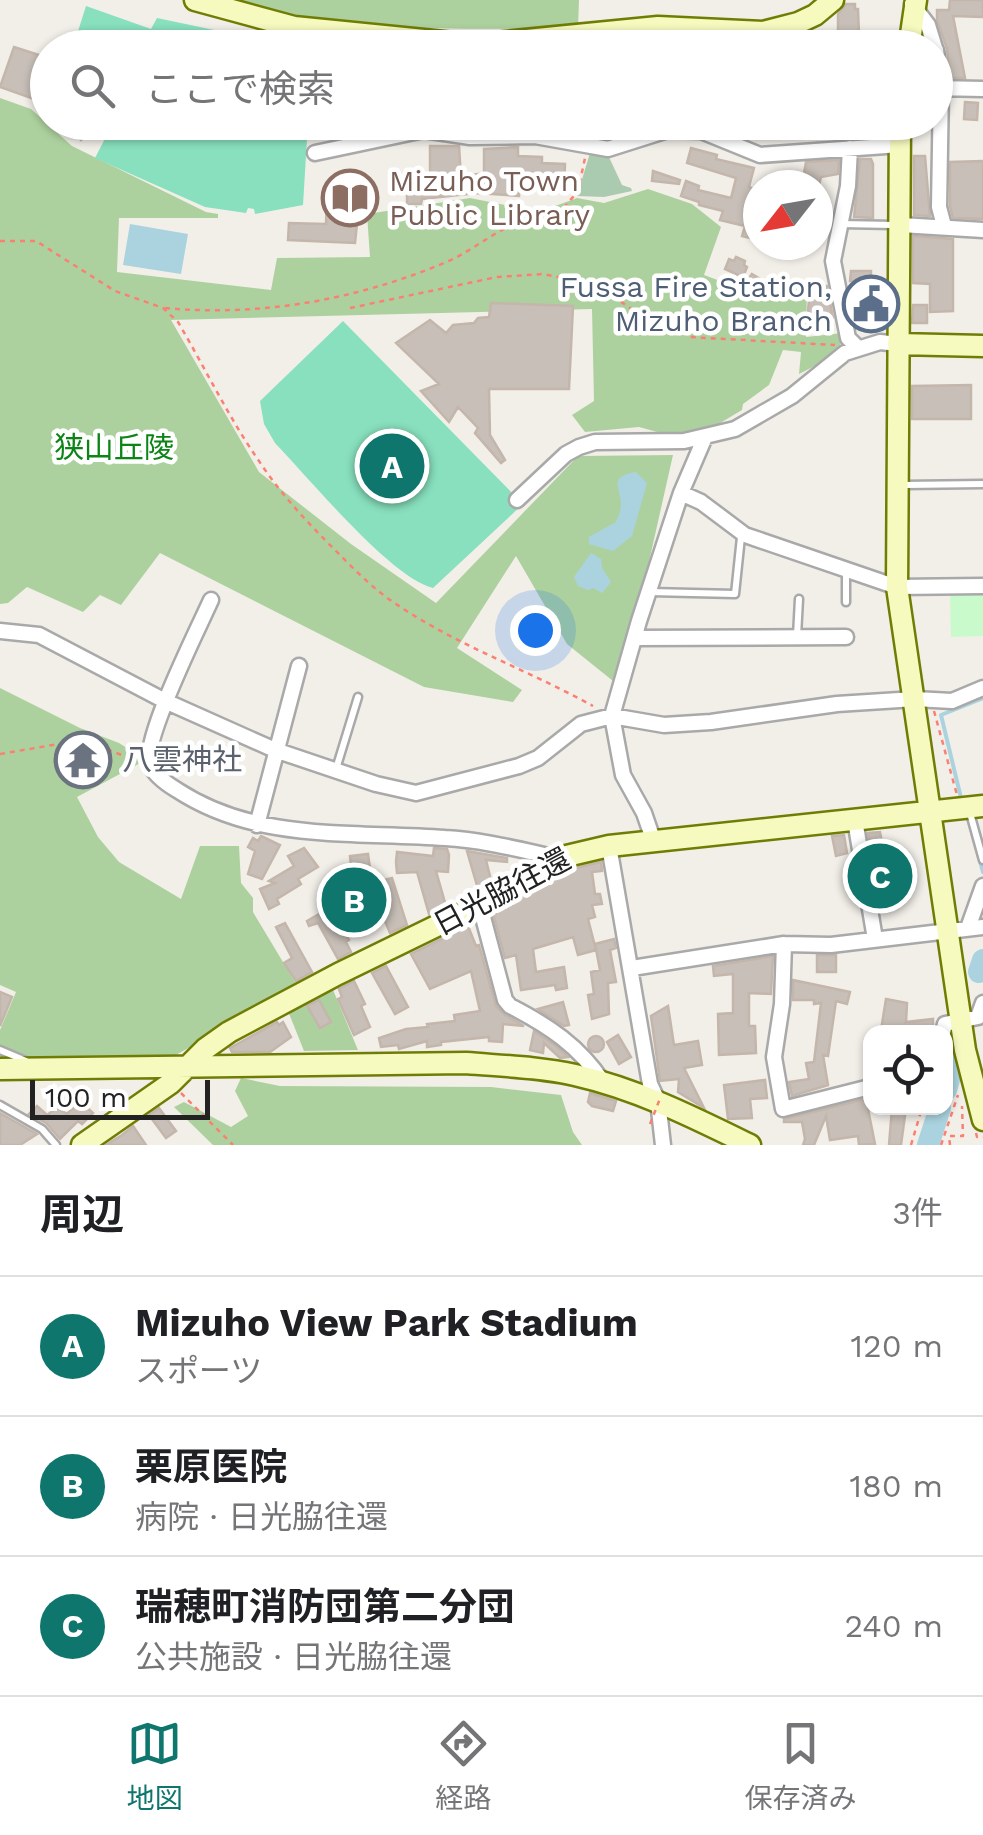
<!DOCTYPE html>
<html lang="ja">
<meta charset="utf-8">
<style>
:root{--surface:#fff;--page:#f2f2f2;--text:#202124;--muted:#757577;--line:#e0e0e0;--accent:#0f766e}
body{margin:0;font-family:"Work Sans","Noto Sans JP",sans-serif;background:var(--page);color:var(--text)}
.controls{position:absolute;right:30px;bottom:30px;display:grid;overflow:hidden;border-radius:20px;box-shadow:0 2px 8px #0004}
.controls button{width:90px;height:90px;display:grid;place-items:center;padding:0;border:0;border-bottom:2px solid var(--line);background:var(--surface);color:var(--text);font:50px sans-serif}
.compass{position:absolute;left:743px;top:170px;width:90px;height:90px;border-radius:50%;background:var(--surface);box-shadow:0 2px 8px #0004;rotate:239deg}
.scale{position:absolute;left:30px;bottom:25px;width:180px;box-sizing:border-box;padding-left:10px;border:5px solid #222;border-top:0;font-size:28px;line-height:35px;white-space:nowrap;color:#222;-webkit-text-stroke:8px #fff;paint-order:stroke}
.you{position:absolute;left:535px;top:630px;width:35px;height:35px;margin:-25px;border:8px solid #fff;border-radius:50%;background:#1a73e8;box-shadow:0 0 0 15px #1a73e833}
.badge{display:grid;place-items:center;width:65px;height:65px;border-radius:50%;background:var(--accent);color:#fff;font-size:32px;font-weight:700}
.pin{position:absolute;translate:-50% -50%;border:5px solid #fff;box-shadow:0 2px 10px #0006}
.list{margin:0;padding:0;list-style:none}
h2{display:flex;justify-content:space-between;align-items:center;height:130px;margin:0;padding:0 40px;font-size:42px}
h2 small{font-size:32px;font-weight:400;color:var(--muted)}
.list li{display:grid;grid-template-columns:65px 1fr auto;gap:30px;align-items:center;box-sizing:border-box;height:140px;padding:0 40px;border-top:2px solid var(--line)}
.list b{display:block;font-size:38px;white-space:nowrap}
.list p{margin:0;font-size:32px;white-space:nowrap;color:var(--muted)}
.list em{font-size:32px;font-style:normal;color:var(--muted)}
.icon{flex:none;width:55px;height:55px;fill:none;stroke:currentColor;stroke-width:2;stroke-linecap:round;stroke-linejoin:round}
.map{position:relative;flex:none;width:983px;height:1145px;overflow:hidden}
.search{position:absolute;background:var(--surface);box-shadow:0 2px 8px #0004;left:30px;right:30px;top:30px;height:110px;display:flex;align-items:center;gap:25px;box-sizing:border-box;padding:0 35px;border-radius:55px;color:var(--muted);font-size:38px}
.sheet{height:550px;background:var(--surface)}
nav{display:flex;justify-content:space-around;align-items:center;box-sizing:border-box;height:140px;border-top:2px solid var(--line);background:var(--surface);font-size:28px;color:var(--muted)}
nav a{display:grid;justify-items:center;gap:5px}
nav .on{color:var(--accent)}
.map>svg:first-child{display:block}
</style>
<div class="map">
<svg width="983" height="1145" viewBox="0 0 983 1145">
<rect width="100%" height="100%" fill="#f2efe9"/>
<!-- forest -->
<path fill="#add19e" d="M216 0H579L578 28C485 29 392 31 300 18 272 14 244 6 216 0Z
M0 98 31 109 72 146 206 212 218 214V218H119L117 272 271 290 277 258 370 257 367 214 470 198 539 212 577 198 604 203 648 189 692 204 721 227 704 275 778 302 792 283 807 286 806 337 843 333 838 354 799 374 801 352 783 350 769 385 743 404 742 410 690 441 639 427 585 432 572 415 594 401 592 309 171 320 259 472 351 544 436 603 578 456 673 455 644 584 613 681 567 644 516 556 457 648 522 690 513 702 424 687 160 553 121 605 100 595 83 612 27 587 8 603 0 604Z
M0 688 80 728 119 743 146 760 77 797 98 837 119 862 181 899 200 846H239L241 883 253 898V912L298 987 174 1056 0 1063V1030L16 992 0 985Z
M331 985 358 1050 304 1051 286 1006Z
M241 1078 280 1086 491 1087 561 1095 573 1132 582 1145H213L174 1107 184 1102 231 1127 248 1116 235 1091Z"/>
<!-- cemetery -->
<path fill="#aacbaf" d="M590 153 608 155 622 185 631 188 632 191 604 197 577 196Z"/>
<!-- park -->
<path fill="#c8facc" d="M710 34 707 48 564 47V40Z
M950 593H983V636L951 637Z"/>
<!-- pitch -->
<path fill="#88e0be" d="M86 6 151 29 157 18 296 47H73Z
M113 123H308L303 205 255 214 254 209 248 208 246 213 205 207 95 158Z
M343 321 523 504 433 588C391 578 309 478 275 443L264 424 260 401Z"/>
<!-- water -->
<path fill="#aad3df" d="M130 224 188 234 181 274 123 265Z
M636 472 647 483 632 536 613 551 589 544V537L616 522C618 518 621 510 621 505 621 487 607 477 636 472Z
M591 553 601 559 602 568 611 582 602 593 593 588 588 590 578 586 574 577Z"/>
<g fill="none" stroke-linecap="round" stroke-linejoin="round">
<!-- stream -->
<path stroke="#aad3df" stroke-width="4" d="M961 798 941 715 983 698
M968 818 983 872"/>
<!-- river -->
<path stroke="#aad3df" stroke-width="22" d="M979 972 983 960
M946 1090 954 1062
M928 1145 940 1108"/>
</g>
<!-- building -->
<path fill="#c7bfb8" stroke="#c4b6ab" stroke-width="2.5" d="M950 0H983V17L953 16 965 78H950L947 49 937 20V10H949Z
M846 4H855V9H858L859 34 838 32V14Z
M14 47 48 58V104L0 87Z
M965 102 978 103 977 120 964 119Z
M64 122H89L94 128 81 140Z
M573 122H606V136L574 132Z
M818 122 858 123 862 136 817 139Z
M430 146H459L461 177 484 173V149L518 147V156L542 157V163L565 164 564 188 548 187 549 174H520L519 196 477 193 422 199 421 204H407V189L427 190 426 178H430Z
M691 148 717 155 716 159 754 168 749 187 758 191V240L742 236 745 226 720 220 723 211 699 205V202L681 196 686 181 699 186 698 190 731 198 736 178 687 163Z
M914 156H925L930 216 914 215Z
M860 159H871L873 164V218L854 217Z
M839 160 838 174 821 177 819 185H802L806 162Z
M983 161V219L953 218 950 206V162Z
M653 171 680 180 679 184 652 181Z
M344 175 362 176 355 243 288 240 289 223 326 224 327 192 343 193Z
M913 236 953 239V311L930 312V284L913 283Z
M736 257 745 261 744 265 747 267 743 277 725 269 729 259 734 261Z
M851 271H871V290H883V324H860V315H856L855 299H861V281H850Z
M752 274 777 289 771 298 746 282Z
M817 284 827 286 833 318 820 324 807 323 810 288Z
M491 303 573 306 569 389H489L490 435 505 460 501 463 475 433 478 428 458 407 449 422 421 391 439 384 396 343 430 320 446 333 453 325 474 323 478 318 489 317Z
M913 305H927V323H912Z
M971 385V419H912V386Z
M880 832 889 882 876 884 868 833Z
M844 835 847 853 836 856 832 836Z
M261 836 280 845 262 879 248 874 255 851 248 847 253 838 258 841Z
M304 848 318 867 298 879 301 884 277 899 279 904 269 909 260 889 275 883 269 881 294 866 288 856Z
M434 848 447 849 449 855 448 872 436 871 446 906 429 914 417 872 397 873 396 862 397 852 433 856Z
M467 851 507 858V862L486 860 492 884 478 889Z
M368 854 372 883 392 878 407 925 390 933 377 902 334 917 349 940 346 942 351 952 338 959 318 923 309 926 307 921 338 903 334 892 353 885 350 856Z
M601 862 602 871 592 872 595 894H600L602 904 592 905 595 917 588 919 596 950 578 955 573 937 533 949 536 972 564 967 567 988 556 990 555 985 521 990 516 955 505 958 493 914 563 871Z
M285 923 312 972 296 981 284 963 292 958 276 927Z
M468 926 476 946 479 945 496 1006 505 1015 524 1026 503 1024 502 1042 489 1041V1037L441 1042V1045L427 1047V1041L399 1049 398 1045 381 1047 379 1038 406 1029 428 1027 427 1024 455 1021 454 1015 480 1011 471 971 430 989 411 954Z
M614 939 616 948 610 950 616 982 608 983 609 1014 592 1019 588 995 594 994 591 972 600 970 595 944Z
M817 955H836V972H817Z
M773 956 771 994 749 993V1026H755L756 1053 719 1055 718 1014 733 1013V974L714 976 713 966Z
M386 966 408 1007 395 1014 372 973Z
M793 980 850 992 847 1004 836 1001 828 1056 823 1055 828 1085 792 1096 789 1082 809 1079 806 1063 814 1062 821 1003 814 1004V1000H793Z
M354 981 365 1004 361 1006 370 1027 354 1035 338 999 342 997 339 989Z
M0 992 12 997 0 1026Z
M886 999 907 1003 906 1022 933 1019V1032L881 1030Z
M319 1000 331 1022 320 1028 307 1006Z
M563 1002 569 1025 564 1026 538 1009Z
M668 1006 674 1045 698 1041 702 1065 684 1068 704 1108 678 1092 679 1079 660 1081 651 1016Z
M277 1022 279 1025 283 1022 291 1037 270 1052H232L230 1048Z
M534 1031 556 1046 568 1057 560 1058 544 1043 543 1053 530 1050Z
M618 1035 631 1057 619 1064 607 1042Z
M588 1044a8 8 0 1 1 16 0a8 8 0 1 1-16 0Z
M765 1080 767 1098 750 1099 752 1118 728 1119 724 1085Z
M590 1093 616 1101 613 1111 592 1106 588 1102Z
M870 1098 868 1109 875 1144 859 1145 858 1136 830 1140 826 1116 814 1145H803L805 1139 802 1122H784V1119Z
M80 1101 93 1113 82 1124 78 1121 60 1139 46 1123 29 1114 37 1106 47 1115 57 1108 67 1114Z
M159 1108 176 1131 166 1138 149 1115Z
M892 1108H906L901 1145H889Z
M0 1113 37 1134 20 1145H0Z
M133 1126 146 1145H106L122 1135Z"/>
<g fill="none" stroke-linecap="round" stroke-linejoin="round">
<!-- lane casing -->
<g stroke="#a9a9a9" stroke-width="11">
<path id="lane" d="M841 224 893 225
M904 485 983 484
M650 592 735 594 741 537
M846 602V573
M797 636 799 599
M336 769 358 697
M970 813 983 860
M0 1050 26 1061
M0 1105 42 1129 56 1145"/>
</g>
<!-- street casing -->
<g stroke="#a9a9a9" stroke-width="19">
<path id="street" d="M912 4 928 25 935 48
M754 44C797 50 842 38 885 48
M936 50 941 88 939 207 944 226
M936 88 983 89
M850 148 848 186 833 261 848 338 857 347
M315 153 424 130 470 137 535 136 608 149 668 130 701 131 760 155 900 145
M901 225 983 230
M681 493 701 502 745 535 897 587 983 586
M517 500 566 454 579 447 595 442 684 441 735 429 792 396 845 353 880 342 898 344
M211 600C199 627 142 740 150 764 154 775 167 784 177 790 258 843 353 831 445 838 483 840 521 850 558 858
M0 631 39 635 165 701 275 750 376 784 416 793 519 766 538 758 581 724 612 716 664 725 711 722 837 704 915 699 952 701 983 688
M634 638 846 637
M855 820 875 939
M257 825 299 666
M654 842 644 813 623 775 612 716 639 621 681 493 705 437
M609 846 650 1084 658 1101 663 1145
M480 906 505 1000 510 1006C549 1026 579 1046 603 1082
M968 928 983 886
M784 944 782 1004 774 1057 783 1109 870 1087
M632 968 784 944 831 945 983 927
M943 1032 945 1024 978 1017 983 1003"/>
</g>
<!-- secondary casing -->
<g stroke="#707d05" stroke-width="25">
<path id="secondary" d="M195 0 294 27 474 45 658 27 763 32 798 23 815 15 833 0
M909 48 916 0
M900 122 897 587 965 1050 983 1120
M898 344 983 346
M0 1069 466 1063C502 1066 540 1067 575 1075 637 1089 693 1117 750 1145
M82 1145 171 1083 205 1049 229 1032 338 974 502 894 558 858 609 846 983 806"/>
</g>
<!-- path -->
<path stroke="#fa8072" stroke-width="2.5" stroke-dasharray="5 5" stroke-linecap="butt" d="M0 241H36L115 291 163 308 178 322C205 368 229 418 259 461 280 493 306 521 333 548 353 568 373 589 396 604 458 646 528 670 593 706
M165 308C263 317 361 299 451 260 472 250 490 235 512 225 525 220 543 219 557 216L578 191 585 158
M350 308 497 277 543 274 583 282 613 296 641 316 675 325 689 337 835 345
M934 711 957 795
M0 754 82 740 135 760
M181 1093 233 1145
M976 1133 977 1137H983
M911 1145 922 1108
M941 1145 958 1095
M950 1145 949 1136H963L962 1106"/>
<!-- lane -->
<use href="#lane" stroke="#fff" stroke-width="6"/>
<!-- street -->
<use href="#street" stroke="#fff" stroke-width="14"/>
<!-- secondary -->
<use href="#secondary" stroke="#f7fabf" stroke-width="20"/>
<!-- path-bridge -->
<path stroke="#fa8072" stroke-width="2.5" stroke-dasharray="5 5" stroke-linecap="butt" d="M650 1124 661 1096"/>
</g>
<!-- icons -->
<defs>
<g id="library-ring" transform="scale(2.875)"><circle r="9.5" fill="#fff" stroke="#8d6e63" stroke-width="1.5"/><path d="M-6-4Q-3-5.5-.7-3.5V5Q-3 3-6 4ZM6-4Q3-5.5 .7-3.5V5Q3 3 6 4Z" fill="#8d6e63"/></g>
<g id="civic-ring" transform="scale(2.875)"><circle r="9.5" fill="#fff" stroke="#5c6f8a" stroke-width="1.5"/><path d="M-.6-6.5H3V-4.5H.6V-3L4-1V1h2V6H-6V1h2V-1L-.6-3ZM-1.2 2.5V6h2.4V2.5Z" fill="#5c6f8a"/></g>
<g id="temple-ring" transform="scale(2.875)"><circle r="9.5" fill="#fff" stroke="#6b7280" stroke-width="1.5"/><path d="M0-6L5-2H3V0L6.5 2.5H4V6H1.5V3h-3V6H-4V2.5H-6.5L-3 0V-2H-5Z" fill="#6b7280"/></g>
</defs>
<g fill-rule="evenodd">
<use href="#library-ring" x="350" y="198"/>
<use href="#civic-ring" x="871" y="304"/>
<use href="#temple-ring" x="83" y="760"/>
</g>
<g text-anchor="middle" stroke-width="9" stroke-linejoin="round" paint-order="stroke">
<!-- education labels -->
<g font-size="30" fill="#785e54" stroke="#fff" text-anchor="start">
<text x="389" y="191">Mizuho Town<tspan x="389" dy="34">Public Library</tspan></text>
</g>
<!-- service labels -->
<g font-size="30" fill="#4e5e75" stroke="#fff" text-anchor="end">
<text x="832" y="297">Fussa Fire Station,<tspan x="832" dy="34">Mizuho Branch</tspan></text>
</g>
<!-- park labels -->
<g font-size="30" fill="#0c8416" stroke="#fff">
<text x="114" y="458">狭山丘陵</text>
</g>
<!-- worship labels -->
<g font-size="30" fill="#5b616d" stroke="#fff" text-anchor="start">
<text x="122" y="770">八雲神社</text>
</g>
<!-- street labels -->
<g font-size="30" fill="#222" stroke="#fff">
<text transform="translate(502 892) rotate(-28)" y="10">日光脇往還</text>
</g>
</g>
</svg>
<div class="controls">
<button><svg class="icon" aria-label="locate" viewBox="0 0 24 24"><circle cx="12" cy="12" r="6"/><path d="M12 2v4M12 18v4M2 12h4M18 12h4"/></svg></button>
</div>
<svg class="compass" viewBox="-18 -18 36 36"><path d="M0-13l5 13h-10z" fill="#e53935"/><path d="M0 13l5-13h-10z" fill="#757577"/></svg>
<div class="scale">100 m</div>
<div class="you"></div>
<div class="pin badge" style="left:392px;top:466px">A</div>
<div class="pin badge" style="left:354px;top:900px">B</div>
<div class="pin badge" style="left:880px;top:876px">C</div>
<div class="search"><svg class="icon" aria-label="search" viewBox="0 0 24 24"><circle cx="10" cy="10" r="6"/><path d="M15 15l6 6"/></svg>ここで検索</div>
</div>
<section class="sheet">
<h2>周辺<small>3件</small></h2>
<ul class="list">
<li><span class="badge">A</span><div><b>Mizuho View Park Stadium</b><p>スポーツ</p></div><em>120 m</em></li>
<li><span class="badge">B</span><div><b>栗原医院</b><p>病院 · 日光脇往還</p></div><em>180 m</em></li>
<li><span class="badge">C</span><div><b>瑞穂町消防団第二分団</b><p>公共施設 · 日光脇往還</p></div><em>240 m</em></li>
</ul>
</section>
<nav>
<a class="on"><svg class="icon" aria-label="map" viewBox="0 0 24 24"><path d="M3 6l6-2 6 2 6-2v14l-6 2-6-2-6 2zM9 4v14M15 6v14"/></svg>地図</a>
<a><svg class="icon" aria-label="directions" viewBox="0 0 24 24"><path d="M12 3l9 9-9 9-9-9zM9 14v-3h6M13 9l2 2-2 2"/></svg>経路</a>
<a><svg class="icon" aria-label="saved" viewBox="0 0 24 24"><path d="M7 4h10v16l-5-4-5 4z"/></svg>保存済み</a>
</nav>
